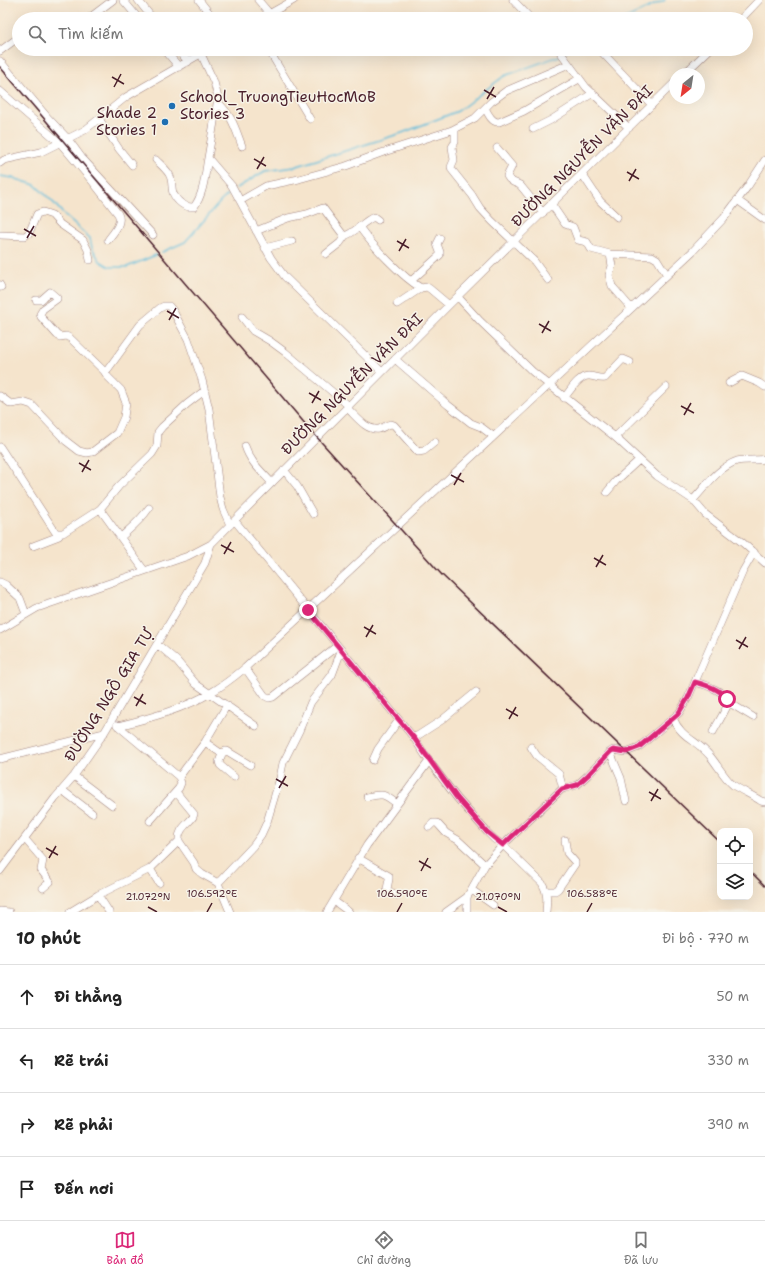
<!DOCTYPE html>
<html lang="vi">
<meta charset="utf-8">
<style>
:root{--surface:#fff;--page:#f2f2f2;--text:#222;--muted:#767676;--line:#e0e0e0;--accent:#db2777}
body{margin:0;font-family:"Shantell Sans",sans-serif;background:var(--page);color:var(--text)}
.controls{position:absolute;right:12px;bottom:12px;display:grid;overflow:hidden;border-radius:8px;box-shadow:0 4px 16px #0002}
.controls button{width:36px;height:36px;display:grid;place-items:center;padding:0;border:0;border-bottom:1px solid var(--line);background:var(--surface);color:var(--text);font:20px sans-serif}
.compass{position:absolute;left:669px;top:68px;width:36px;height:36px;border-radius:50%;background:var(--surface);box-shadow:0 4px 16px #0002;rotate:210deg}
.stop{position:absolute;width:12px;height:12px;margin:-9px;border:3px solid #db2777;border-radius:50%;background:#fff}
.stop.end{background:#db2777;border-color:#fff;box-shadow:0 1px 4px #0008}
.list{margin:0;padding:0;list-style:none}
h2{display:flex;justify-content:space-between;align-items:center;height:52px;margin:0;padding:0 16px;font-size:17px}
h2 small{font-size:13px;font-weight:400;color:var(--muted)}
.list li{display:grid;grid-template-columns:26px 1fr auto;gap:12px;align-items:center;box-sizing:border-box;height:64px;padding:0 16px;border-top:1px solid var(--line)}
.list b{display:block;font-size:15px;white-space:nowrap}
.list em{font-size:13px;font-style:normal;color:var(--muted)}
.icon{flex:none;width:22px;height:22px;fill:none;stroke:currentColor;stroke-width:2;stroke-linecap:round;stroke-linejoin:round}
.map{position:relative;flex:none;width:765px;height:912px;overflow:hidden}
.search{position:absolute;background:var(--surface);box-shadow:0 4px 16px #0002;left:12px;right:12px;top:12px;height:44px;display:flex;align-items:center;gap:10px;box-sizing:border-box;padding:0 14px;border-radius:22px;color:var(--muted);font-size:15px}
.sheet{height:308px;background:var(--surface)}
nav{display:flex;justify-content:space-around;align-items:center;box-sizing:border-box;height:56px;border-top:1px solid var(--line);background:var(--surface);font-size:11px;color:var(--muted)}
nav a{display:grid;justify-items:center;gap:2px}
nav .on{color:var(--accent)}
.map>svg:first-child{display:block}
</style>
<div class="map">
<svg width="765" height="912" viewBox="0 0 765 912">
<rect width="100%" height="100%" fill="#f7f3e8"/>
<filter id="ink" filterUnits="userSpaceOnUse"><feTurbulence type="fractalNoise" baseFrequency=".025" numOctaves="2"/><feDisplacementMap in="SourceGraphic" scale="8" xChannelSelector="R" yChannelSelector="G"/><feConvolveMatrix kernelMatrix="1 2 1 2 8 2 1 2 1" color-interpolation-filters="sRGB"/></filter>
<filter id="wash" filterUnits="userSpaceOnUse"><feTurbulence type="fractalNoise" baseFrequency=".012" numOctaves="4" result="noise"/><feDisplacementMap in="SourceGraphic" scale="16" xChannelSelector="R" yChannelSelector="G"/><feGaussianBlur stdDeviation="0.9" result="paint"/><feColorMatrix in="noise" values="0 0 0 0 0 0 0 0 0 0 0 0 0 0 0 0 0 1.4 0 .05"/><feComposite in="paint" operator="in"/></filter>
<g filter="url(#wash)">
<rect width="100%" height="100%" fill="#f5e4cc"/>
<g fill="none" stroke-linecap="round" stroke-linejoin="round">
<!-- stream -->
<path stroke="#5dbddc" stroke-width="1.5" d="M624 19 665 0
M564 53 570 49
M0 176 13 178 35 185 52 201 66 217 90 238 92 248 100 261 110 267H127L156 255
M237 188 265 171 294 167 402 133 458 111 504 76 559 56
M162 252 185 242 221 201 232 191"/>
</g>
</g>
<g filter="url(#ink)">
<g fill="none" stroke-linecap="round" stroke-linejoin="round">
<!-- minor casing -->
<g stroke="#a0827c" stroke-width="8">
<path id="minor" d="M123 0 139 19
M138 0 153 19
M199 0 214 19
M258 0 270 14
M513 0 531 19
M88 19 113 0
M260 19 294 0
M741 19 759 0
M164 49 179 67
M178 49 188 62
M268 49 310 119
M558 49 586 87 629 128
M599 49 652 105
M0 51 19 37
M201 54 214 82 218 98 208 158 232 186 271 258 285 277 382 372
M0 61 48 118 68 139 82 158 153 235
M684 74 710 49
M0 91 60 143 93 182 118 214C123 223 113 233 108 240
M217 101C233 118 234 125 242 146
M485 108C488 114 492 123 499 122L524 111 579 79
M99 119 119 149 132 165
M455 129V142L452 147 454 160 451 167 452 170 472 195 480 208 492 221 534 261 548 280
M533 129 551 120 593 93
M497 148 512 166 507 176 509 179 513 182 520 185 543 213
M156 160C160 164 166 169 169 174 173 180 171 187 173 193 177 202 185 208 194 207 204 194 205 174 208 158
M0 163 4 160 41 152 85 130 126 97 209 49
M582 174 600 201 617 217
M737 200 765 220
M240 201 266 186 299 179 346 166 381 153 452 130 475 118 491 102 506 91 569 64
M552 205 565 224 573 227 578 240 587 242 591 249 610 254 652 256 657 259 667 275
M360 228C373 246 402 277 421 288L427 287 430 289 449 305
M256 231 288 218 307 214 323 208 344 236C356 233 363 221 374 217L378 220
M0 235 25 236 29 233 37 214 43 212 52 215 60 224 83 240 88 250 90 260
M265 248 292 241
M326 254 340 243 345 236
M610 254 612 266 609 275 612 286 631 308
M411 281 440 255V252L437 244 440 238
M0 285 1 287
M458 297 480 321 533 372 615 437 657 476 693 500 705 514 743 543 765 563
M36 300H41L50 292 57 298V299L43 309 40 314 41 317 57 335 60 337 66 336 70 338 104 371 108 369 140 325 160 308 164 306H169L173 311 188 339 202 380 209 409 220 497 223 509 230 525
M397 304 421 288
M242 317 253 331 270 341 285 352 349 406
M395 359 448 405 471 423 481 427 493 436
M729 383 742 376 759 383 765 387
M0 396 11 404 23 402 32 405 66 441 79 451 87 453 92 452 117 433 124 417 126 403 121 390 108 377 104 371
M564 398C570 391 579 375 589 376 594 376 599 379 605 378L623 359 630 362
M347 408C356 416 366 431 379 429 383 428 386 425 391 424L394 425 418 452 424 451 435 442
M615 437 666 387
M245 446C250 462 261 471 272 483
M0 447 56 533H63L100 509 144 570
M284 470 297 486 313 514
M607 492 616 481 639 460
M693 500C706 486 719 467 737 461 746 459 756 461 765 459
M100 509 119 486 152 454 157 446 158 432 162 427 187 404 204 391
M235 521 414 738 429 761 367 845 327 912
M121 537C131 528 141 520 149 508
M33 546 59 536 60 533
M0 582 6 585 20 598 26 614
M0 630 37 608 188 556 211 544 449 305 675 82
M157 644 177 661 196 684 256 726
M245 668 265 696 269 698 273 697 337 646
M695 682C704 684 729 692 728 704 727 708 716 726 713 732
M728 702 753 717
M673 718C681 738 697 740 710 756 717 764 725 779 733 785 742 791 752 795 761 801L765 802
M117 725 179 777
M118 726C150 718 184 709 212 692 224 685 234 677 245 668L693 251 724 218 748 186 765 160
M414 738 442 720 476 692
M205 742 222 754 225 751H227L250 765
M531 747 537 756 559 774 563 789
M610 752 621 778 626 801
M222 754 219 762 220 765 234 777
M0 759 104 733
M373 760 378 749 399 720
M429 761 457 798 487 832 494 839 503 845 542 883C548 893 547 901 546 912
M74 776 112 805
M62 790 92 813
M176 792 194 814 193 817C187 825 178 829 179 841
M367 797C383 793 384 794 397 804
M150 821 179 788 181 783 179 777 205 742 227 705
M429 827 433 823H437L446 833 458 840 485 865
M25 839 43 860 41 870 50 882 43 888
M358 858 389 876V879L387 889 388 891 397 895
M150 869 159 883
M0 871 55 798 74 776 104 733 205 563 211 544
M218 883 253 846 261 835 267 822 280 778 283 763 299 731 311 702 332 675 341 651
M472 890 493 905
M546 891H555L558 889 575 864V862L567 853 565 840
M98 895 109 912
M334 901 349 912
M0 911 9 912
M70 912 98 895 150 869 179 841 194 863 196 869 202 874 218 883 230 912
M446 912 467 897
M467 912V897L485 865 503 845 562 789 577 785 588 775 610 752 613 750 626 752 639 747 679 713 688 698 743 571 754 552"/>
</g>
<!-- minor -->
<use href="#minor" stroke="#fff" stroke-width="7"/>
<!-- rail -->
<path stroke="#4a1f2b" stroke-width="1.5" d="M0 67 313 433 442 575 720 842
M750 871 765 886"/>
</g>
</g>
<g fill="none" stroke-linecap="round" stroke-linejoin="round" filter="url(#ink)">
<!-- route -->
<path stroke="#db2777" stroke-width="5" d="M308 610 414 738 457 798 487 832 503 845 562 789 577 785 588 775 610 752 613 750 626 752 639 747 678 714 688 698 695 682C706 685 721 689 727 699"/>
</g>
<!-- ticks -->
<path fill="none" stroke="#4a1f2b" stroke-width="1.5" d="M112 77 124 84M114 87 121 74M484 90 496 97M487 99 494 87M254 159 266 166M257 169 264 157M627 172 639 179M629 181 636 169M24 229 36 236M27 238 34 226M397 241 409 248M399 251 406 239M167 311 179 318M169 320 176 308M539 324 551 331M542 333 549 321M309 393 321 400M312 403 319 391M681 406 694 413M684 415 691 403M79 463 91 470M82 472 89 460M451 475 464 482M454 485 461 473M221 545 234 552M224 554 231 542M594 558 606 565M596 567 603 555M364 627 376 634M366 637 373 625M736 640 748 647M739 649 746 637M134 697 146 704M136 706 143 694M506 709 518 716M509 719 516 707M276 779 288 786M279 788 286 776M649 792 661 799M651 801 658 789M46 848 58 855M49 858 56 846M419 861 431 868M421 871 428 858M148 907 157 912M498 907 507 912M207 912 212 903M397 912 402 903M587 912 592 903"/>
<!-- markers -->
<g fill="#1f6fb2" stroke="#f7f3e8" stroke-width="1.5">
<circle cx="172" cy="106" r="4"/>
<circle cx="165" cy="122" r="4"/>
</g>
<g text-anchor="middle" stroke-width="3" stroke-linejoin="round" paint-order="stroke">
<!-- poi labels -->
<g font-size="15" fill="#4a1f2b" stroke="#f7f3e8" text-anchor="start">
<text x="180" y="102">School_TruongTieuHocMoB<tspan x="180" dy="17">Stories 3</tspan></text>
<text x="157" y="118" text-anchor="end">Shade 2<tspan x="157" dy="17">Stories 1</tspan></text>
</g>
<!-- street labels -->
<g font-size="15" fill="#4a1f2b" stroke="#f7f3e8">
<text transform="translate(582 156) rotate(-45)" y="5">ĐƯỜNG NGUYỄN VĂN ĐÀI</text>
<text transform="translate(352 384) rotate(-45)" y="5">ĐƯỜNG NGUYỄN VĂN ĐÀI</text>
<text transform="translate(109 695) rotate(-58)" y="5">ĐƯỜNG NGÔ GIA TỰ</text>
</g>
</g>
<g font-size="10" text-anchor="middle" fill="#4a1f2b" stroke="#f7f3e8" stroke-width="3" stroke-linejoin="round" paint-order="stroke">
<text x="212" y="897">106.592°E</text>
<text x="402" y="897">106.590°E</text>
<text x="592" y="897">106.588°E</text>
<text x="148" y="900">21.072°N</text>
<text x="498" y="900">21.070°N</text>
</g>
</svg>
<div class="controls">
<button><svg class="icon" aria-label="locate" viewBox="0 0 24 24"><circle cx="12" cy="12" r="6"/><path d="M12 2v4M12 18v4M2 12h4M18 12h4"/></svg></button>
<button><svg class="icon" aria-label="layers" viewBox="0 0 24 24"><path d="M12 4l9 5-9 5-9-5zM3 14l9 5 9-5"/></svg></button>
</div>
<svg class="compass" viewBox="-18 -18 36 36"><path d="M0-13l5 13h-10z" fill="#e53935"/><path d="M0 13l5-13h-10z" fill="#767676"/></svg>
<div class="stop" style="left:727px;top:699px"></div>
<div class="stop end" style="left:308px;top:610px"></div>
<div class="search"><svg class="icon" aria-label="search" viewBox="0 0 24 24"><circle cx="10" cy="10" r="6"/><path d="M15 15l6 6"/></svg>Tìm kiếm</div>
</div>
<section class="sheet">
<h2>10 phút<small>Đi bộ · 770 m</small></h2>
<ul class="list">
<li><svg class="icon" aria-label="ahead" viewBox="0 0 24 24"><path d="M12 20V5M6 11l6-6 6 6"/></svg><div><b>Đi thẳng</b></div><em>50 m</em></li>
<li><svg class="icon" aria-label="left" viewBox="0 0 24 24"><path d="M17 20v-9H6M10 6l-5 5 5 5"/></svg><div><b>Rẽ trái</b></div><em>330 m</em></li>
<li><svg class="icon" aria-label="right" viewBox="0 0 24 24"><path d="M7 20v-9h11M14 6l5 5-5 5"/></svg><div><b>Rẽ phải</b></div><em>390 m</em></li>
<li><svg class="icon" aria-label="arrive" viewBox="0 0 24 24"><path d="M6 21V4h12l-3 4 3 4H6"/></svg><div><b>Đến nơi</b></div></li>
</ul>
</section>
<nav>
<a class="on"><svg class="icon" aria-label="map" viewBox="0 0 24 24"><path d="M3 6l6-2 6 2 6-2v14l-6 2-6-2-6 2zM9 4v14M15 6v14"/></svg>Bản đồ</a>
<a><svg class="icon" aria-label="directions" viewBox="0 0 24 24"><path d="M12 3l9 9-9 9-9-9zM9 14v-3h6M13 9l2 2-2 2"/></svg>Chỉ đường</a>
<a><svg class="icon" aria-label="saved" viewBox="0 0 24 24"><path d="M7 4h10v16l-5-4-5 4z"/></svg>Đã lưu</a>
</nav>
